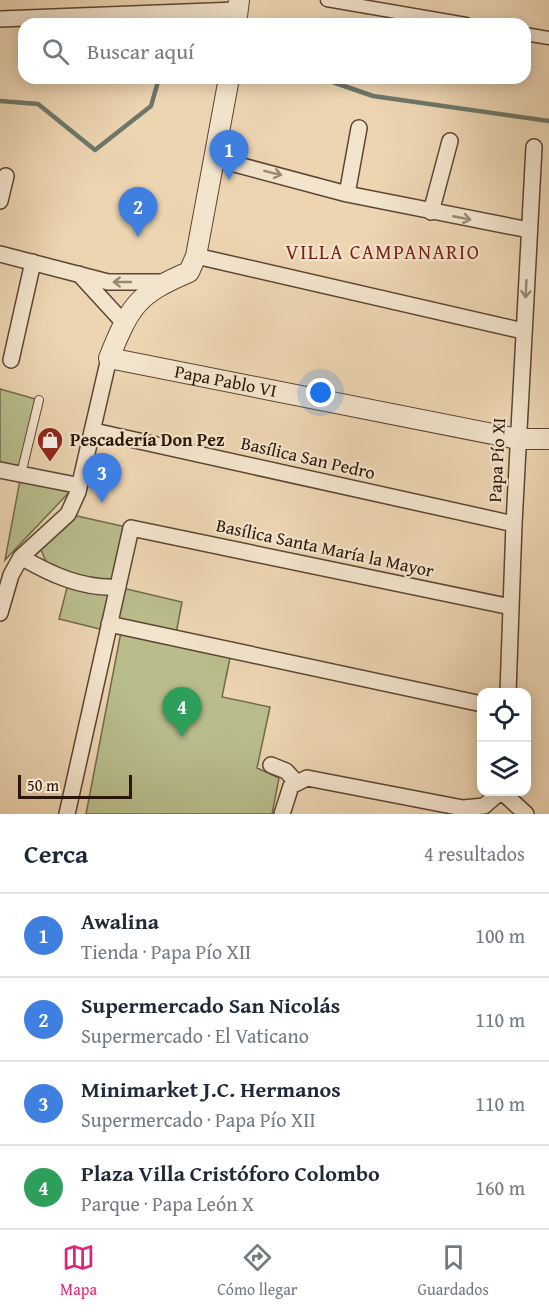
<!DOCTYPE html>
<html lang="es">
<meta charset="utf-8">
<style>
:root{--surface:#fff;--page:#f2f2f3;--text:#1f2937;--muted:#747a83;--line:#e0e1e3;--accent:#db2777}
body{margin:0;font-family:"Gentium Book Plus",serif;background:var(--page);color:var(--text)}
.controls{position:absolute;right:18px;bottom:18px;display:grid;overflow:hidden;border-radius:12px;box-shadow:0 3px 15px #0003}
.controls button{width:54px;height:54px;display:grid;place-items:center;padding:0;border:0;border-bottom:2px solid var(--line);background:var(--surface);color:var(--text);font:30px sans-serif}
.scale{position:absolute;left:18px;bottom:15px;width:114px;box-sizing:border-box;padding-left:6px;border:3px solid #2b1508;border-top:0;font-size:16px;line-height:21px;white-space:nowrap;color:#2b1508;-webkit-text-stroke:4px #f3e4cd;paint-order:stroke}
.you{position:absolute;left:321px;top:393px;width:21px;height:21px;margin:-15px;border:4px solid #fff;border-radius:50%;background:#1a73e8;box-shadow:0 0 0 9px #1a73e833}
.badge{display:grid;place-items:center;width:39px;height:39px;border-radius:50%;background:var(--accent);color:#fff;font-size:20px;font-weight:700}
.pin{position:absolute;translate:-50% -50px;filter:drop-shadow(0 2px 3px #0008)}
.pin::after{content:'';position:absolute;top:32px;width:21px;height:18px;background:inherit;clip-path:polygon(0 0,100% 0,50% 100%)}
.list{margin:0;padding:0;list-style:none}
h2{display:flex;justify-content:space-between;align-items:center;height:78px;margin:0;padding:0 24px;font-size:26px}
h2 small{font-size:20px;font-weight:400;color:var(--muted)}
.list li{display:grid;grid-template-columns:39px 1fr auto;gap:18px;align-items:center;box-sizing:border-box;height:84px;padding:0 24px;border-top:2px solid var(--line)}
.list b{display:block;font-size:22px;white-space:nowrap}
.list p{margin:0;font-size:20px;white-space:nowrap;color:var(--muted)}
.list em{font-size:20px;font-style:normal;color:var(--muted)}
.icon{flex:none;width:33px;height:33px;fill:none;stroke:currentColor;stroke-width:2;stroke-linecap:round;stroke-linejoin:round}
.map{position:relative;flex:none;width:549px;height:814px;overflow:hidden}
.search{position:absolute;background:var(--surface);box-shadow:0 3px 15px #0003;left:18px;right:18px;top:18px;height:66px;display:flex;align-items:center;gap:15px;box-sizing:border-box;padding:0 21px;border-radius:18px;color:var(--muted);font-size:22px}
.sheet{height:414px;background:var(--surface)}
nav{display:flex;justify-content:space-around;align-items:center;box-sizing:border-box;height:84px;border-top:2px solid var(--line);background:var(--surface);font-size:16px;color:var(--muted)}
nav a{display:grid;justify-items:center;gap:3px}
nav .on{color:var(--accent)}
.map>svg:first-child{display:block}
</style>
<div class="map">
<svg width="549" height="814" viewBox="0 0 549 814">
<rect width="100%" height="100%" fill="#edd5b2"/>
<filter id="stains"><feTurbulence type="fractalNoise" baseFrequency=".00333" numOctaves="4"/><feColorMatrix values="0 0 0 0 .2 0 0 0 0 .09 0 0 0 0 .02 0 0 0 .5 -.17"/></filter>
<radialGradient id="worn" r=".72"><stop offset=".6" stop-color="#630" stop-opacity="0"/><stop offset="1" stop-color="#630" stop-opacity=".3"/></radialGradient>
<!-- green -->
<path fill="#b9bd8c" stroke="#72694a" stroke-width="1.5" d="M0 389 39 400 22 474 76 485 5 560 21 475 0 470Z
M68 514 131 528 118 587 182 602 175 639 108 631 59 619 69 580 51 574 37 540Z
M121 632 231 653 222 697 270 707 257 768 279 778 272 814H86Z"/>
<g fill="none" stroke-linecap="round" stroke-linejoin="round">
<!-- stream -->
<path stroke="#6d7769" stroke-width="4.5" d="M321 78 373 96 549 121
M0 101 38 104 95 150 151 106 159 78"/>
<!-- service casing -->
<g stroke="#5c4532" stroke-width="10">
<path id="service" d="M21 474 39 400"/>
</g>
<!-- pedestrian casing -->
<g stroke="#5c4532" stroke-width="15">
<path id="pedestrian" d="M327 0 466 24
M525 34 549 38"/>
</g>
<!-- minor casing -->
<g stroke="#5c4532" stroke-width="18">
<path id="minor" d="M0 19 237 10
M216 159 347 194 529 230
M347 194 359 128
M0 201 6 176
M431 212 450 141
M0 254 108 282H165
M196 256 523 331
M79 274 123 322
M11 360 33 262
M94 431 514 524
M0 470 76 485 78 492
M21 557C50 574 82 589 118 587
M0 613 11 575 21 557 68 514 78 492 109 358
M109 624 482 704
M508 692 514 524 534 147
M271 765 286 771 296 782
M502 792 526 814
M67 814 131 528 511 607
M282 814 291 786 307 778 463 808 484 806 500 792"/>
</g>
<!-- tertiary casing -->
<g stroke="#5c4532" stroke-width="22">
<g id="tertiary">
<path d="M236 24 239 0"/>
<path id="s1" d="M229 78 196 256 189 272C137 294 130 306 109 358L518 439H549"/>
</g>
</g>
<!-- service -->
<use href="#service" stroke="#f3e4cd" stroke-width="8"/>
<!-- pedestrian -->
<use href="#pedestrian" stroke="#f3e4cd" stroke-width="12"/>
<!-- minor -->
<use href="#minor" stroke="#f3e4cd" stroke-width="15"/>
<!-- tertiary -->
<use href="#tertiary" stroke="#f3e4cd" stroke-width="20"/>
</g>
<!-- one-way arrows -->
<defs><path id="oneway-shaft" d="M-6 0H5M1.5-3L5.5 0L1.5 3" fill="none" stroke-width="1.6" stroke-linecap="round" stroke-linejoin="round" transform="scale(1.5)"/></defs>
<g stroke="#998774">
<use href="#oneway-shaft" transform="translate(273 173) rotate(14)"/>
<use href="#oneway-shaft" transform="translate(462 218) rotate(11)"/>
<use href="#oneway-shaft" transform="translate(122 282) rotate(180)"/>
<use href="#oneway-shaft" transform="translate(526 289) rotate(93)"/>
</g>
<!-- icons -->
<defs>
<g id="shop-pin" transform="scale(1.35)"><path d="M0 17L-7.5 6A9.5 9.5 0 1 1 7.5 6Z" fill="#8f2418" stroke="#f3e4cd"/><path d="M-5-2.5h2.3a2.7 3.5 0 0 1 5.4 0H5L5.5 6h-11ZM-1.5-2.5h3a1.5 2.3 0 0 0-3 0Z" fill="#fff"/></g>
</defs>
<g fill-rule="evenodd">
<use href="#shop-pin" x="50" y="440"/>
</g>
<g text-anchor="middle" stroke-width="4.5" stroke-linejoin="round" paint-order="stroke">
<!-- street labels -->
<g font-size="18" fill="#2b1508" stroke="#f3e4cd">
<text dy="6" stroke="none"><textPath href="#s1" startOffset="440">Papa Pablo VI</textPath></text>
<text transform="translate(308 458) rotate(13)" y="6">Basílica San Pedro</text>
<text transform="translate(497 460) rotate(-87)" y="6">Papa Pío XI</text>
<text transform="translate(325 548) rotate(12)" y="6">Basílica Santa María la Mayor</text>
</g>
<!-- poi labels -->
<g font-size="18" font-weight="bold" fill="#2b1508" stroke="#f3e4cd" text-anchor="start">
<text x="70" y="446">Pescadería Don Pez</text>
</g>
<!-- neighbourhood labels -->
<g font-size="20" letter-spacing="1.5" fill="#7a1f14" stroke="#f3e4cd">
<text x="383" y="259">VILLA CAMPANARIO</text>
</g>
</g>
<rect width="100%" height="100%" filter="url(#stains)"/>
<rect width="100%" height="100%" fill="url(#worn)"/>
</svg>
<div class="controls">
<button><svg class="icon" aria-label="locate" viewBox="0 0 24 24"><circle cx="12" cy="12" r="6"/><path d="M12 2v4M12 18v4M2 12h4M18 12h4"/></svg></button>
<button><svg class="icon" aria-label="layers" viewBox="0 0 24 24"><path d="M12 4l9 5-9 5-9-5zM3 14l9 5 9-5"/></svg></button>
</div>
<div class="scale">50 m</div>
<div class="you"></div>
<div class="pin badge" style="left:229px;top:180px;background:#3f7fe0">1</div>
<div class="pin badge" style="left:138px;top:237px;background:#3f7fe0">2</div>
<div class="pin badge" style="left:102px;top:503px;background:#3f7fe0">3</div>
<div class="pin badge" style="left:182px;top:737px;background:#2e9e5b">4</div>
<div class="search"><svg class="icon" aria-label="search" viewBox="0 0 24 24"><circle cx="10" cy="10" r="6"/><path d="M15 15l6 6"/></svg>Buscar aquí</div>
</div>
<section class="sheet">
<h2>Cerca<small>4 resultados</small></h2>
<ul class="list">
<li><span class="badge" style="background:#3f7fe0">1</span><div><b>Awalina</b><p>Tienda · Papa Pío XII</p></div><em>100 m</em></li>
<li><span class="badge" style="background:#3f7fe0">2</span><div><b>Supermercado San Nicolás</b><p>Supermercado · El Vaticano</p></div><em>110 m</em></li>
<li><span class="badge" style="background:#3f7fe0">3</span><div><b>Minimarket J.C. Hermanos</b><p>Supermercado · Papa Pío XII</p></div><em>110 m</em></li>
<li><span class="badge" style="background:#2e9e5b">4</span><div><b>Plaza Villa Cristóforo Colombo</b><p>Parque · Papa León X</p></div><em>160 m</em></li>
</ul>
</section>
<nav>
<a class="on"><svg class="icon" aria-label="map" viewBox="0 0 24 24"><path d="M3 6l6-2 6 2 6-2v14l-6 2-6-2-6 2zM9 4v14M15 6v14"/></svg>Mapa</a>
<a><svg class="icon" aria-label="directions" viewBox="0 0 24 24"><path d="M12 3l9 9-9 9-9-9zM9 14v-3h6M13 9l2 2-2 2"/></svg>Cómo llegar</a>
<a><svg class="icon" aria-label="saved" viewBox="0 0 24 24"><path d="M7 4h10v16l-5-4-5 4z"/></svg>Guardados</a>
</nav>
